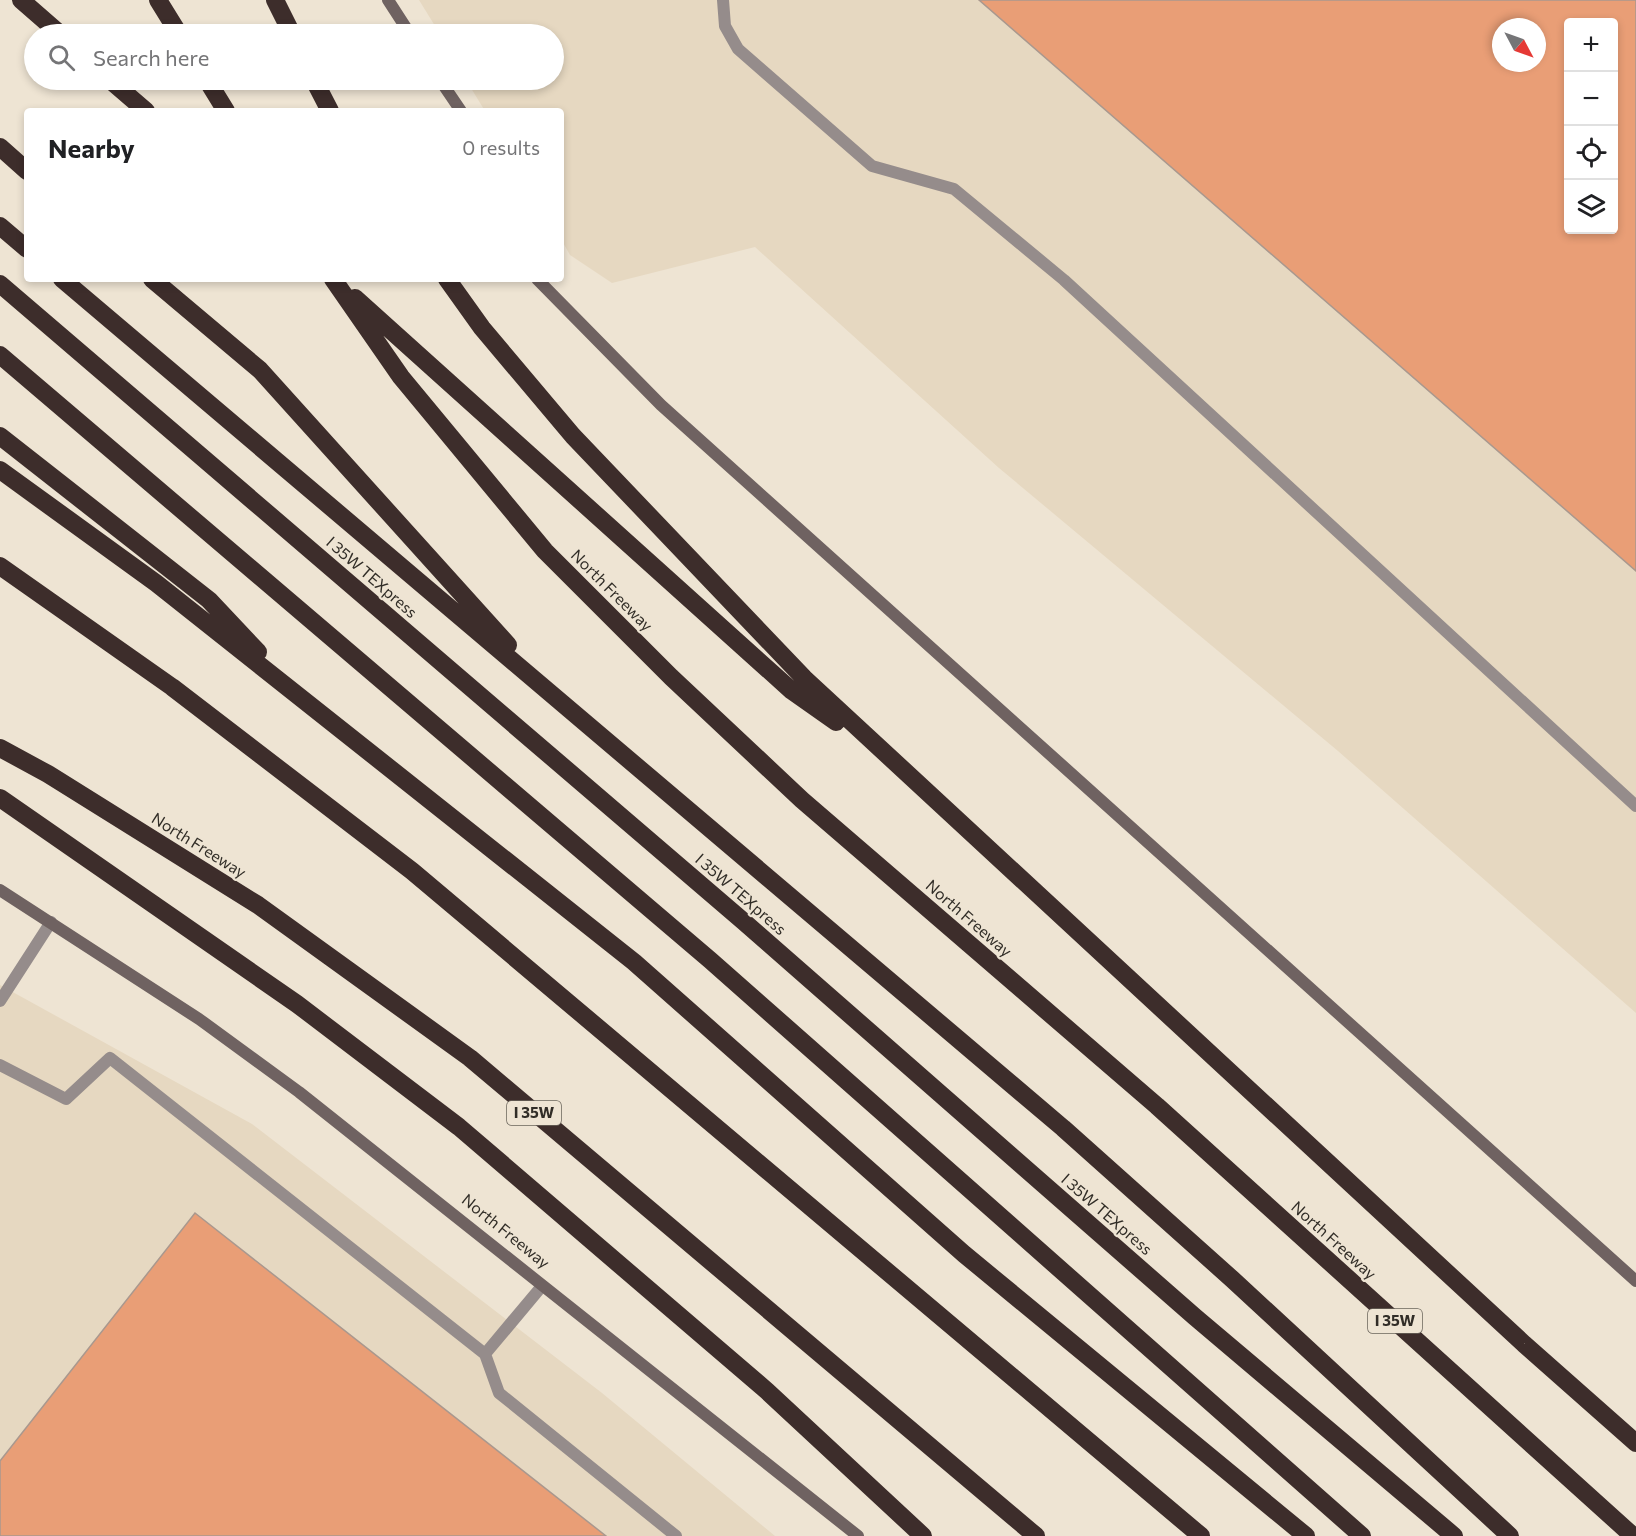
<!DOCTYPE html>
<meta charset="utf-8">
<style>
:root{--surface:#fff;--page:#f6f6f6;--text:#202124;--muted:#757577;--line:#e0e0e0}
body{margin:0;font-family:Commissioner,sans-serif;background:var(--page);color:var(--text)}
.controls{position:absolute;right:18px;top:18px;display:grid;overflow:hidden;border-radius:6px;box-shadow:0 3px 9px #0003}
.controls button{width:54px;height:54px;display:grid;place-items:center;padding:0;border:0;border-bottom:2px solid var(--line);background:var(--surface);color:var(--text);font:30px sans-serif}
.compass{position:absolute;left:1492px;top:18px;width:54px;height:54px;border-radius:50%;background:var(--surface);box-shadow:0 3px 9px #0003;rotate:131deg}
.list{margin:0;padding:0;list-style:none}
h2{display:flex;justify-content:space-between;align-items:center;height:78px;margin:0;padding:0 24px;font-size:26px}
h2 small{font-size:20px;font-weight:400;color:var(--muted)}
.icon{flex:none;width:33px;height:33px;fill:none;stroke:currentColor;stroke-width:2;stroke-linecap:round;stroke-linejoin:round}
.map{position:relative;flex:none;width:1636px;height:1536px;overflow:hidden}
.search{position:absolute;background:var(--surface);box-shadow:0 3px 9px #0003;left:24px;top:24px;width:540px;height:66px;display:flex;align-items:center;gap:15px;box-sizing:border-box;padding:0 21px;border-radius:33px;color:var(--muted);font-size:22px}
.panel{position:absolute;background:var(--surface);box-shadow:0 3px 9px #0003;left:24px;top:108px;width:540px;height:174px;border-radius:6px}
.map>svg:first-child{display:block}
</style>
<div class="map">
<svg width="1636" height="1536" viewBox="0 0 1636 1536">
<rect width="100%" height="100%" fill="#eee4d3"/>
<!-- built -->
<path fill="#e6d8c1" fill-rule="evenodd" d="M419 0H1636V1013L1338 751 999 468 755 247 612 283 570 255 561 239V111H485L466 80H554V34H440ZM1568 22H1614V230H1568ZM1501 27H1537V63H1501Z
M0 985 252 1124 602 1393 775 1536H0Z"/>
<!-- building -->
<path fill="#e99e76" stroke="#a9988e" stroke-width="1.5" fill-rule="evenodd" d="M979 0H1636V571ZM1568 22H1614V230H1568ZM1501 27H1537V63H1501Z
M195 1213 606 1536H0V1461Z"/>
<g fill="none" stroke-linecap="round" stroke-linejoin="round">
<!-- lane -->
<path stroke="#958c8b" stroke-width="12" d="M723 0 725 26 738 49 872 166 954 189 1064 280 1636 806
M0 1001 51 922
M0 1065 66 1099 110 1058 485 1354
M542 1286 485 1354 499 1393 676 1536"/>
<!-- secondary -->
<path stroke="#6f6261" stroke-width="12" d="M388 0 410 34
M440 80 461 111
M537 279 661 405 1636 1281
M0 890 199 1019 299 1092 858 1536"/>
<!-- highway -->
<path stroke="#3d2d2b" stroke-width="18" d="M21 0 60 34
M158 0 179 34
M275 0 292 34
M110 80 146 111
M207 80 226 111
M314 80 330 111
M0 147 27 171
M0 226 27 249
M62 279 1063 1128 1232 1279 1510 1536
M152 279 260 370 508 645
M333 279 401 377 545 551 671 677 802 800 1157 1106 1633 1536
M447 279 482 328 573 436 804 678 1524 1344 1636 1443
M0 284 743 921 1195 1317 1454 1536
M355 298 792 691 836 722
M0 355 710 960 1362 1536
M0 436 209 600 258 652
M0 470 156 583 634 962 964 1254 1306 1536
M0 566 172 687 412 871 1201 1536
M0 748 48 774 258 905 470 1058 1036 1536
M0 798 297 1004 459 1127 767 1391 923 1536"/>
</g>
<g text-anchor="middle" stroke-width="4.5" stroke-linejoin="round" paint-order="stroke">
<!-- shield labels -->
<g fill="#eee4d3" stroke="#6a645b" stroke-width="1.5">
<rect x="507" y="1101" width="54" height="24" rx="4.5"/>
<rect x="1368" y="1309" width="54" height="24" rx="4.5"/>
</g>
<g font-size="15" font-weight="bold" fill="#312d27">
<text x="534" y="1118">I 35W</text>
<text x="1395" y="1326">I 35W</text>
</g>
<!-- street labels -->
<g font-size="16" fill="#312d27" stroke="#eee4d3">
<text transform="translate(372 577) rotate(41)" y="6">I 35W TEXpress</text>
<text transform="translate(612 590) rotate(45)" y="6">North Freeway</text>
<text transform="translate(199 845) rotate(32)" y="6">North Freeway</text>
<text transform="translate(741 894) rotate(41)" y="6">I 35W TEXpress</text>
<text transform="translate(969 918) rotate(41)" y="6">North Freeway</text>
<text transform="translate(1107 1214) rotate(41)" y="6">I 35W TEXpress</text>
<text transform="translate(506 1231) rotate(39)" y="6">North Freeway</text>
<text transform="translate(1334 1240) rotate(42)" y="6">North Freeway</text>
</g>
</g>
</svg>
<div class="controls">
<button>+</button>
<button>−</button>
<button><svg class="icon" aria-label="locate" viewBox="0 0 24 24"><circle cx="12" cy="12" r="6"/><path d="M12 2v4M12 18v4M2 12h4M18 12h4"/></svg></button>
<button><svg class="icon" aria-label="layers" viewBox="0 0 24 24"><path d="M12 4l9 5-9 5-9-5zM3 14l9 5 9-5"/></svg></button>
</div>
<svg class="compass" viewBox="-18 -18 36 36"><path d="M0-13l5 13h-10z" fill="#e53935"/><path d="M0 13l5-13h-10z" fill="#757577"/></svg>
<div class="search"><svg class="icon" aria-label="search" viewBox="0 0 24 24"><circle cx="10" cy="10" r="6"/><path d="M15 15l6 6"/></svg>Search here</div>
<section class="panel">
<h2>Nearby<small>0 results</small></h2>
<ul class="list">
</ul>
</section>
</div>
